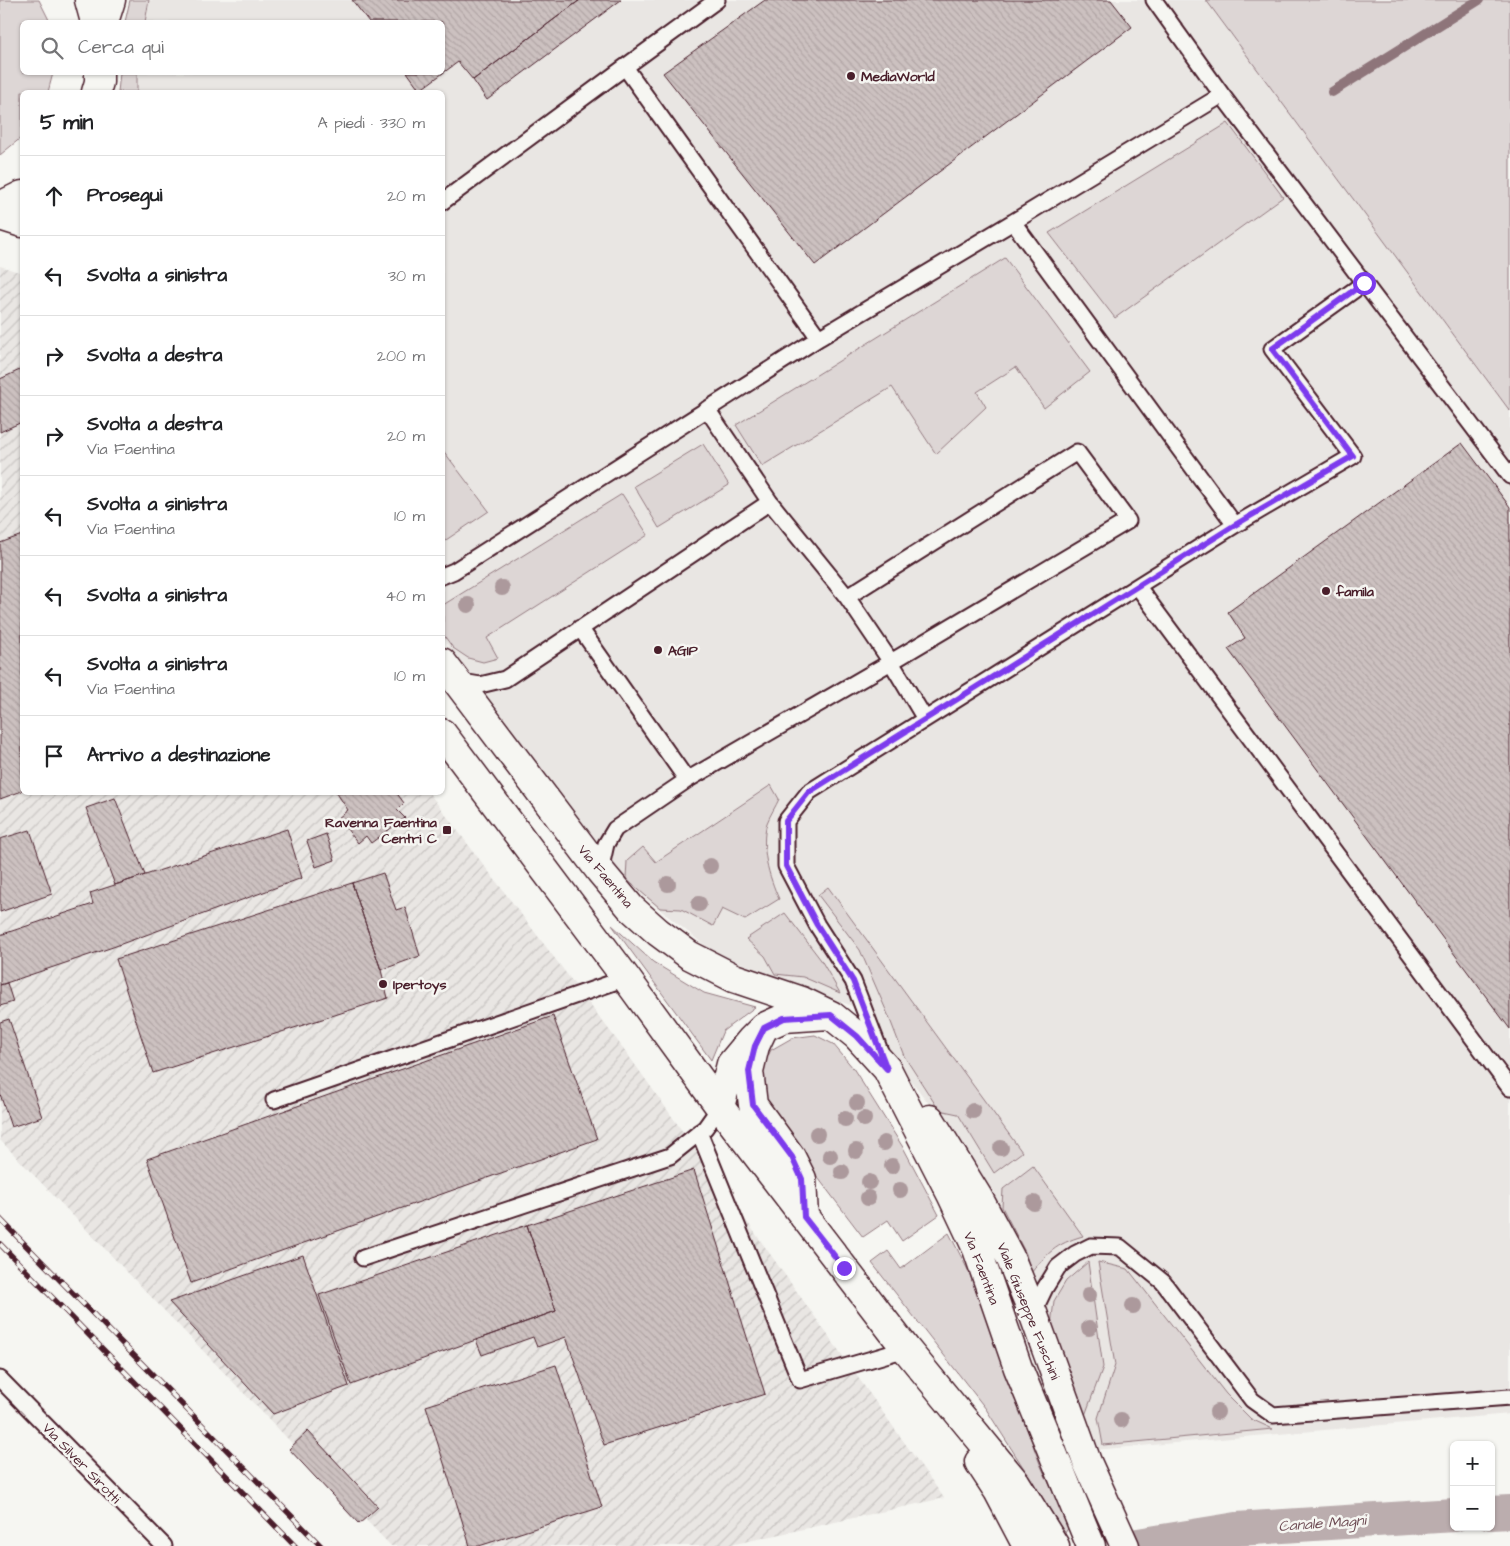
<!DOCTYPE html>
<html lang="it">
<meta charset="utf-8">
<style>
:root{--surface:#fff;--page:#f2f2f2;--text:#202124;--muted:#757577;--line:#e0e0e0}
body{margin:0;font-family:"Architects Daughter",sans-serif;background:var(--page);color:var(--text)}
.controls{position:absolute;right:15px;bottom:15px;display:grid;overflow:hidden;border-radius:8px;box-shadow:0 1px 4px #0004}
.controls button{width:45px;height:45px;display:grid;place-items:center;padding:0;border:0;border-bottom:1px solid var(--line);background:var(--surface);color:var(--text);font:25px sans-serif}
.stop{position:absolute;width:15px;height:15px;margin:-11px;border:4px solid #7c3aed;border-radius:50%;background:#fff}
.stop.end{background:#7c3aed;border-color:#fff;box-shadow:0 1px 5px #0008}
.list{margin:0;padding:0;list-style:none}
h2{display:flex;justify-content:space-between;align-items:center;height:65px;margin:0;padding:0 20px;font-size:21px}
h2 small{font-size:16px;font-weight:400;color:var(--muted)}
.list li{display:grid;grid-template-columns:32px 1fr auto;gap:15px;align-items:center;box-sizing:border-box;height:80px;padding:0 20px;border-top:1px solid var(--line)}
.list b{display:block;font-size:19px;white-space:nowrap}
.list p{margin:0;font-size:16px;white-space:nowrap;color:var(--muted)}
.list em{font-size:16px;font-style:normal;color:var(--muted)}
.icon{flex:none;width:28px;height:28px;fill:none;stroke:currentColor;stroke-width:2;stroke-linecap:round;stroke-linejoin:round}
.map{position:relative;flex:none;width:1510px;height:1546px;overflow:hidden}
.search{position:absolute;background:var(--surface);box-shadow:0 1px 4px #0004;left:20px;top:20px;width:425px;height:55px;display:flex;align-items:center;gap:12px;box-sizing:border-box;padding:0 18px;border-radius:8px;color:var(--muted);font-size:19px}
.panel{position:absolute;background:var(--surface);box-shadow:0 1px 4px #0004;left:20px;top:90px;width:425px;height:705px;border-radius:8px}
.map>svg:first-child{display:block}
</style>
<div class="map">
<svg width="1510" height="1546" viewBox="0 0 1510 1546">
<defs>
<pattern id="industrial-furrows" width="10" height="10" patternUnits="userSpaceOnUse" patternTransform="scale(1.25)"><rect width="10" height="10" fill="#e9e6e3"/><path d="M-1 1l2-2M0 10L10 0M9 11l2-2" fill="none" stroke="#c9c5c3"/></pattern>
<pattern id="building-back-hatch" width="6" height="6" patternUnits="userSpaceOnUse" patternTransform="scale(1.25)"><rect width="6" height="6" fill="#ccc1c0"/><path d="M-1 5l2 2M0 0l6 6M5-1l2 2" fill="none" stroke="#b1a5a5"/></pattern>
</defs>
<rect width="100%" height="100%" fill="#f6f6f2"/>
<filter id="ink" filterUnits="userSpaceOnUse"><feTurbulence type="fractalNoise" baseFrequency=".02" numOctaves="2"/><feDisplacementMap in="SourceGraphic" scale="10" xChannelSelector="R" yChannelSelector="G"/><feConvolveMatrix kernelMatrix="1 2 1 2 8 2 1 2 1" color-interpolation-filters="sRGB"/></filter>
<g filter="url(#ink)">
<!-- built -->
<path fill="#e9e6e3" d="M149 0H1206L1510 411V1414L1094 1450 964 1148 852 1006 713 952 614 873 443 639 442 92H137V73L442 72V22H145Z"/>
<!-- industrial -->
<path fill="url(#industrial-furrows)" d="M0 266 22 273V792L429 793 626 1052 944 1498 726 1546H391L0 1140Z"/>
<!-- green -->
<path fill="#ddd6d5" stroke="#947a80" d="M0 0H39L50 22H22V72L53 73 48 92H22V137L0 155Z
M130 0H149L145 22H125Z
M1206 0H1510V411Z
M120 73H137V92H118Z
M1228 123 1283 197 1115 318 1049 233Z
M1005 258 1090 372 1044 408 1016 367 977 392 986 407 936 454 892 387 762 466 736 425Z
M703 444 729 485 659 528 634 486Z
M442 449 489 511 443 542H442Z
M622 494 648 535 487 638 498 658 483 662 468 658 453 648 443 634V605Z
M771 785 779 799C776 806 770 815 767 823 760 847 769 877 779 899L745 920 722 909 713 926 681 909 660 908 626 879 627 861 643 847 656 862Z
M828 887 1022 1152 994 1173 958 1114 939 1110 904 1056 889 1017 860 950 818 895Z
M785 913 821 960 840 993 803 977 775 974 765 956 746 939Z
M612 925 653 962 704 993 755 1007 723 1031 711 1060Z
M815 1035 833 1044 853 1068 904 1149 939 1215 902 1241 888 1220 863 1237 781 1129 761 1098 759 1073 771 1050 792 1038Z
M1033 1166 1083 1236C1055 1244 1048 1253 1030 1274L1026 1254 1002 1207 1003 1189Z
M949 1233 969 1272 1040 1464 1069 1527 1065 1533 986 1409 872 1263 888 1251 901 1269Z
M1088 1262 1103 1367 1084 1418 1051 1325 1054 1301 1066 1281Z
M1098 1262 1128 1269 1226 1394 1251 1419 1273 1429 1103 1445 1098 1418 1115 1365Z"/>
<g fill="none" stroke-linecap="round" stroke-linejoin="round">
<!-- stream -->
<path stroke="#8e747a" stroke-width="10" d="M1332 92 1479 0"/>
<!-- canal -->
<path stroke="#bbadae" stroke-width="34" d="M1491 1513 1510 1512
M1132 1546 1237 1529 1454 1515"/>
</g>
<!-- building -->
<path fill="url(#building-back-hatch)" stroke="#4a1f2b" d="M352 0H580L473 80 458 62 420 90 407 72H442V22H369Z
M580 0H621L487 100 473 80Z
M765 0H1111L1132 27 815 265 663 73Z
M22 369V422L0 432V379Z
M1462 443 1510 507V1029L1228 649 1245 638 1228 612Z
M22 535V791L0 799V543Z
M336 792H396L404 803 397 810 405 818 371 843 366 836 358 843 338 818 348 810Z
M115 798 145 875 115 885 86 808Z
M287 829 302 878 113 947 0 985V935L93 904 90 893Z
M30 830 52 894 0 912V839Z
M326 834 335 860 316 867 307 841Z
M383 873 396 910 405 907 420 956 381 970 352 883Z
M352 883 381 970 388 998 153 1073 116 959Z
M7 983 13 1002 0 1006V985Z
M553 1016 597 1139 191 1283 147 1159Z
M9 1019 42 1117 11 1127 0 1094V1022Z
M694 1170 765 1394 604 1445 566 1337 537 1347 533 1337 482 1355 476 1340 556 1311 527 1225Z
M527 1225 556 1311 351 1385 319 1295Z
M303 1255 349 1386 273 1414 169 1302Z
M556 1365 602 1507 479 1546H470L426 1406Z
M308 1431 378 1507 359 1524 289 1449Z"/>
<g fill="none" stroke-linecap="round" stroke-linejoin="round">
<!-- service casing -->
<g stroke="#4a1f2b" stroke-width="19">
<path id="service" d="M1154 0 1222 95
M625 67 717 0
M442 202 625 67 819 338
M1013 222 1222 95 1364 283 1272 349 1353 456 1235 525
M1364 283 1510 476
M707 409 770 502 847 597 891 662 925 719
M442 576 454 571 819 338 1013 222 1235 525 809 792 786 821V866L817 925 853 981 880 1051
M1138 587 1510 1088
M580 628 687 780
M457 681 480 685 505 679 770 502
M600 871 606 844 615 829 687 780 891 662 1128 521 1077 452 847 597
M274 1100 626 978
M699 1132 800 1380 906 1349
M363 1258 670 1156 705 1128 720 1107
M1033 1313 1045 1288 1058 1267 1075 1254 1091 1246 1120 1247 1163 1282 1252 1400 1273 1415 1510 1397
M0 1379 164 1546"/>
</g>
<!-- secondary casing -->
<g stroke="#4a1f2b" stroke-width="31">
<path id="secondary" d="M0 216 22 223
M442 662 600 871 631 908 658 932 689 955 734 978 802 1001 831 1015 857 1036 887 1069 951 1194 977 1249 1018 1368 1091 1546
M442 733 626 978 720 1107 906 1349 1016 1483 1055 1546
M764 1027 755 1046 749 1071 753 1105 791 1157 802 1179 804 1217
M720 1107 731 1064 751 1040 764 1027 784 1018 829 1015
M930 1119 978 1197 1010 1257 1033 1313 1087 1462 1125 1546
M979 1462 998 1491 1027 1546"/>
</g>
<!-- primary casing -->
<g stroke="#4a1f2b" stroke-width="31">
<path id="primary" d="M89 0 95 22
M96 92 99 82V72
M0 206 22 195"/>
</g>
<!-- trunk casing -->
<g stroke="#4a1f2b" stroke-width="31">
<path id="trunk" d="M104 22 111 0"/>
</g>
<!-- service -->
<use href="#service" stroke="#f6f6f2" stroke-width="15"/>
<!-- secondary -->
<use href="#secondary" stroke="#f6f6f2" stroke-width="28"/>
<!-- primary -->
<use href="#primary" stroke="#f6f6f2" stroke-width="28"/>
<!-- trunk -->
<use href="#trunk" stroke="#f6f6f2" stroke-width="28"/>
<!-- rail casing -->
<g stroke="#4a1f2b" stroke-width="5.5">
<path id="rail" d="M0 1219 321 1546
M0 1244 295 1546"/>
</g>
<!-- rail -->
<use href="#rail" stroke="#f6f6f2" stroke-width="4" stroke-dasharray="11" stroke-linecap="butt"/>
</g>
<!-- trees -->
<g fill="#ac999c">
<circle cx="502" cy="588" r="8"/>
<circle cx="468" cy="605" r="8"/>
<circle cx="710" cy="866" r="8"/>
<circle cx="668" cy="884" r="8"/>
<circle cx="699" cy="904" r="8"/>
<circle cx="857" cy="1103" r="8"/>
<circle cx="973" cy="1111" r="8"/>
<circle cx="845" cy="1119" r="8"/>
<circle cx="864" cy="1119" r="8"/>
<circle cx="817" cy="1134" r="8"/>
<circle cx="884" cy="1143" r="8"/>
<circle cx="1001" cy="1148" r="8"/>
<circle cx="856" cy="1151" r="8"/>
<circle cx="830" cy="1156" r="8"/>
<circle cx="892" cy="1166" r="8"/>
<circle cx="842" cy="1172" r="8"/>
<circle cx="869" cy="1182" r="8"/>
<circle cx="900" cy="1190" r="8"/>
<circle cx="868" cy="1198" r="8"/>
<circle cx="1034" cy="1203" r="8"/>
<circle cx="1089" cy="1295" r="8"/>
<circle cx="1133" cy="1306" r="8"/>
<circle cx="1089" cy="1328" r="8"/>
<circle cx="1217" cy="1412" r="8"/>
<circle cx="1121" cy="1420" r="8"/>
</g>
</g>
<g fill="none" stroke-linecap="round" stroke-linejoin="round" filter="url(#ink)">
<!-- route -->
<path stroke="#7c3aed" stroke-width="6" d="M844 1268 804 1217 802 1179 792 1157 753 1105 749 1071 755 1046 764 1028 784 1018 831 1015 857 1036 887 1069 853 981 817 925 786 866V821L809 792 1235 525 1353 456 1272 349 1364 283"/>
</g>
<!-- markers -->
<g fill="#4a1f2b" stroke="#f6f6f2" stroke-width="2">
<circle cx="851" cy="76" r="5"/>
<circle cx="1326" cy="591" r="5"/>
<circle cx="658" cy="650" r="5"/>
<rect x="442" y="825" width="10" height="10" rx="2.5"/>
<circle cx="383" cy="984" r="5"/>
</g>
<g text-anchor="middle" stroke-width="5" stroke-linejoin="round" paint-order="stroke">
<!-- poi labels -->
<g font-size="14" font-weight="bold" fill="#4a1f2b" stroke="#f6f6f2" text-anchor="start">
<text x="861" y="81">MediaWorld</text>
<text x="1336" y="596">famila</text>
<text x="668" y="655">AGIP</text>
<text x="437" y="827" text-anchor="end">Ravenna Faentina<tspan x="437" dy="16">Centri C</tspan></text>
<text x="393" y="989">Ipertoys</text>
</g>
<!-- street labels -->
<g font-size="14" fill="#4a1f2b" stroke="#f6f6f2">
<text transform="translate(606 876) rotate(50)" y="5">Via Faentina</text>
<text transform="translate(982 1268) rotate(69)" y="5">Via Faentina</text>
<text transform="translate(1029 1311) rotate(68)" y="5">Viale Giuseppe Fuschini</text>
<text transform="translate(82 1463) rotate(46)" y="5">Via Silver Sirotti</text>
</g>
<!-- water labels -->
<g font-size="15" font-style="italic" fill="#6c4a52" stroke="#f6f6f2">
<text transform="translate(1322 1523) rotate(-4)" y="5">Canale Magni</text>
</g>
</g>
</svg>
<div class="controls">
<button>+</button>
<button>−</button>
</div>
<div class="stop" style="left:1364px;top:283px"></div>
<div class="stop end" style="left:844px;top:1268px"></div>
<div class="search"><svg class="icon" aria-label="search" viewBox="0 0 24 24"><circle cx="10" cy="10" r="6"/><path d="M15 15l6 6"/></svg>Cerca qui</div>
<section class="panel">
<h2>5 min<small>A piedi · 330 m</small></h2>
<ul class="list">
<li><svg class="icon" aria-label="ahead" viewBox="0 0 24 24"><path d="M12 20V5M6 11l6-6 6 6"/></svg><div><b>Prosegui</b></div><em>20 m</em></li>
<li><svg class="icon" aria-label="left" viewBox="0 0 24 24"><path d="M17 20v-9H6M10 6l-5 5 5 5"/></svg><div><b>Svolta a sinistra</b></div><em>30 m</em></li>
<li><svg class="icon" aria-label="right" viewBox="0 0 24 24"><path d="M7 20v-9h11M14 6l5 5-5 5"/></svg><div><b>Svolta a destra</b></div><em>200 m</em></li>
<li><svg class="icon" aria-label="right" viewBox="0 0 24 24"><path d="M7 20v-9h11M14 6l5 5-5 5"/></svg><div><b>Svolta a destra</b><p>Via Faentina</p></div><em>20 m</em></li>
<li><svg class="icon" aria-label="left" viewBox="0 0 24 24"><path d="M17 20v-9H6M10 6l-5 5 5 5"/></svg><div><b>Svolta a sinistra</b><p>Via Faentina</p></div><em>10 m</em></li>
<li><svg class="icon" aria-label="left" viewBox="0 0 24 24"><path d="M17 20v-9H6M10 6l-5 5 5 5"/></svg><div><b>Svolta a sinistra</b></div><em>40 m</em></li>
<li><svg class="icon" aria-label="left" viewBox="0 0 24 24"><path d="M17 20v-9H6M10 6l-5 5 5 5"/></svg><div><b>Svolta a sinistra</b><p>Via Faentina</p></div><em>10 m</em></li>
<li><svg class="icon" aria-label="arrive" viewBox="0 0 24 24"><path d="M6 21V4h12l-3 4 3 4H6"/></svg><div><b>Arrivo a destinazione</b></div></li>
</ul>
</section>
</div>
